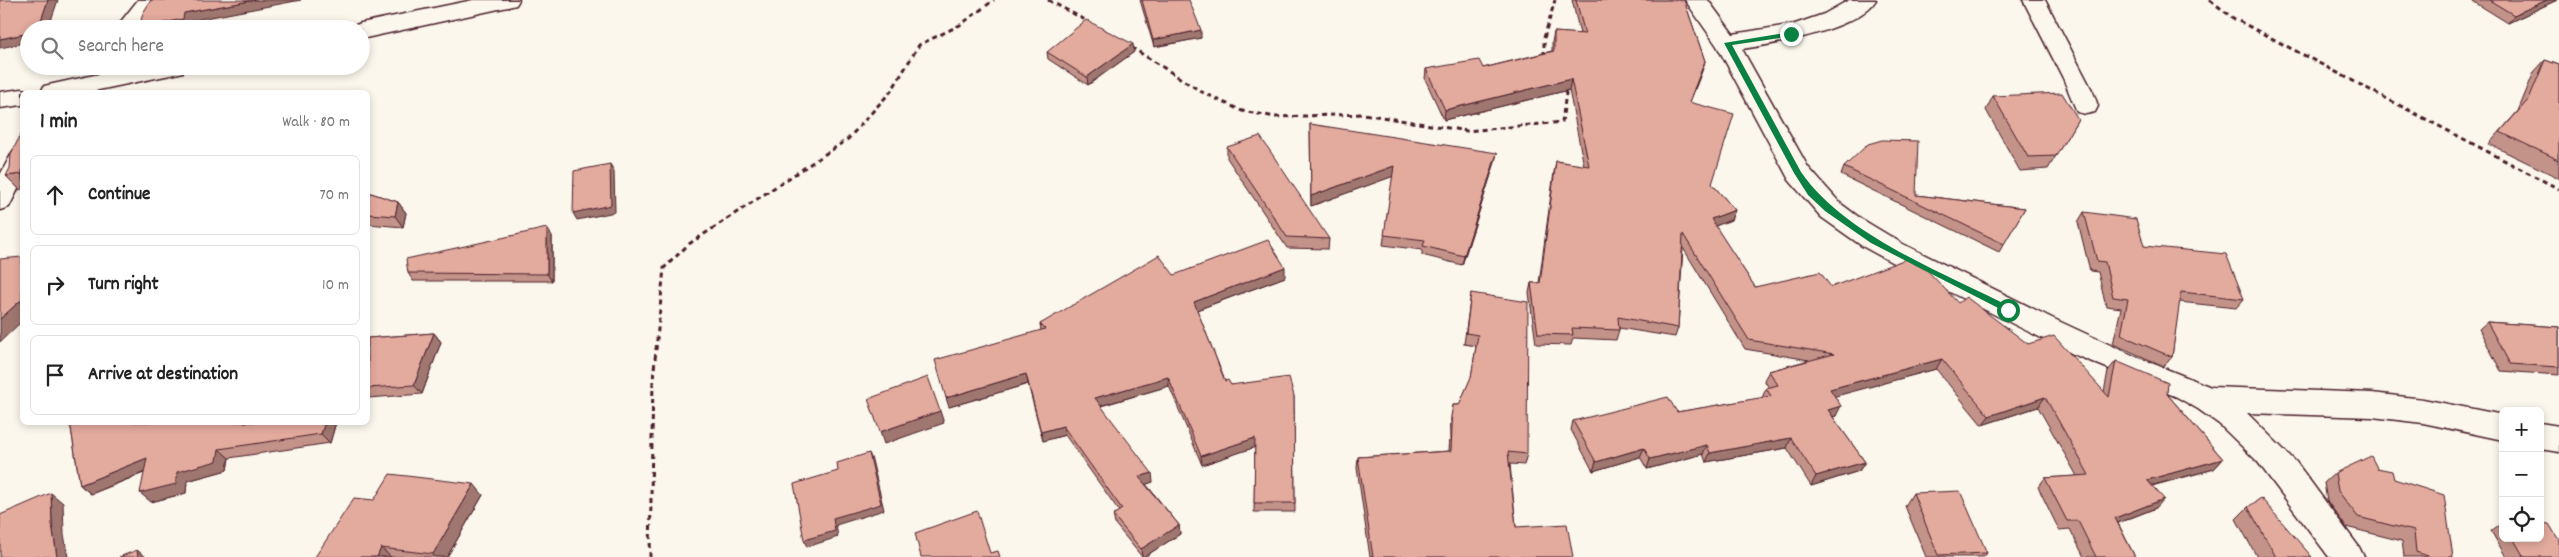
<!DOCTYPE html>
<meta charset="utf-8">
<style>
:root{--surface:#fff;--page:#f6f6f6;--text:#222;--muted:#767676;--line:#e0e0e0}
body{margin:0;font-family:Dekko,sans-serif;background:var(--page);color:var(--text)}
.controls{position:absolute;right:15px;bottom:15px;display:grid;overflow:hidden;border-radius:8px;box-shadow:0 2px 8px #0003}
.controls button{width:45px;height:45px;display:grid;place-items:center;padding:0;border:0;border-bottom:1px solid var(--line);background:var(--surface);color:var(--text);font:25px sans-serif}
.stop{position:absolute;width:15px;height:15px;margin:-11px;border:4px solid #0b8043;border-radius:50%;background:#fff}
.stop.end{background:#0b8043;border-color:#fff;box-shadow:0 1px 5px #0008}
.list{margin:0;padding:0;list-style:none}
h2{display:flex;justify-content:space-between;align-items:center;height:65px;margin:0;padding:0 20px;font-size:21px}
h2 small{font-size:16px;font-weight:400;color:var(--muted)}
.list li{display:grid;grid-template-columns:32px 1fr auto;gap:15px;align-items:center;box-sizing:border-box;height:80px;margin:0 10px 10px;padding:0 10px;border:1px solid var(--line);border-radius:8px}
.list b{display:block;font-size:19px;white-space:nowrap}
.list em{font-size:16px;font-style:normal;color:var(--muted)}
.icon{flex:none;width:28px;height:28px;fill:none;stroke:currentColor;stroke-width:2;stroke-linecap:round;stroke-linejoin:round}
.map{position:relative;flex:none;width:2559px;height:557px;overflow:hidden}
.search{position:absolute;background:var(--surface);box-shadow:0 2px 8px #0003;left:20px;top:20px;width:350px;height:55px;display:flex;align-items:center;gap:12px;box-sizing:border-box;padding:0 18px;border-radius:28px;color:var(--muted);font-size:19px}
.panel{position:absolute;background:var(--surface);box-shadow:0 2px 8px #0003;left:20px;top:90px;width:350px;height:335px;border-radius:8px}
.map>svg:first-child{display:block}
</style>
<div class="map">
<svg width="2559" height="557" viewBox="0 0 2559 557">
<rect width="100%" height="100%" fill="#fbf7ec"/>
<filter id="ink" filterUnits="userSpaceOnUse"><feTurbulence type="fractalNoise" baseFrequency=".02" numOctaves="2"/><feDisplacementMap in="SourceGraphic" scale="10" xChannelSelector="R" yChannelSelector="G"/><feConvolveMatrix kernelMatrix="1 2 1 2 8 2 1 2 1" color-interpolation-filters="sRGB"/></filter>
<g filter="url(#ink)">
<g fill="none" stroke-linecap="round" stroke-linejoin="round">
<!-- minor casing -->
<g stroke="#4a1f2b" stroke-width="3">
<path id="minor" d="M138 0H161L140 29H115Z
M473 0H519L516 5 508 7 361 39V29H351L353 26 361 23Z
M1685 0H1708L1733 34 1795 24 1824 14 1849 0H1876C1857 30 1776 44 1742 49L1808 167 1840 203 1860 218 1903 244 2052 318 2134 356 2211 387 2372 393 2423 399 2503 415V440L2423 423 2372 417 2247 413 2296 462 2359 547 2364 557H2329L2257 461 2219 424 2198 409 2177 397 2073 354 1906 270 1862 246 1821 217 1789 180 1717 46Z
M2023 0H2045L2093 92 2098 106 2095 112 2086 114 2077 112 2063 78Z
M136 66H187L183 72 175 74 89 92H41L44 86 53 84Z
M22 89 32 92H22V105L0 108V92Z
M22 148V181L9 207 0 210V175L13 151Z
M2540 423 2559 426V452L2540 449Z"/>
</g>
<!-- path -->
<path stroke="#4a1f2b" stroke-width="3" stroke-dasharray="5 4" stroke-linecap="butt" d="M1048 0 1089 22
M2210 0 2233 18 2559 189
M1131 47 1202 92 1242 111 1276 117 1363 114 1467 131 1562 122 1566 93 1562 88
M1544 56V38L1555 0
M650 557 653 380 664 268 689 244 848 139 892 90 919 45 960 25 994 0"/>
<!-- minor -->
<use href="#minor" fill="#fbf7ec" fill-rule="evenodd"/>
</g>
<!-- wall -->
<path fill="#c39288" stroke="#4a1f2b" d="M1140 0H1182L1201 38 1154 47Z
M1572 0H1684L1705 61 1702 71 1690 102 1712 184 1735 210 1731 220 1715 226 1755 287H1831L1958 303 2028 344 2104 392 2108 371 2116 361 2167 394 2223 459 2214 469 2152 486 2156 508 2118 523 2135 557H2084L2070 529 2059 530 2038 487 2045 478 2077 476 2038 407 1982 425 1936 369 1834 396 1836 416 1833 417 1865 462 1859 471 1811 486 1787 448 1706 462 1703 454 1647 469 1640 457 1593 471 1571 430 1573 421 1677 412 1762 398 1766 388H1769L1764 380 1769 371 1809 360 1745 349 1683 248 1678 328 1675 337 1619 328V330L1616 340 1573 338 1571 345 1536 344 1529 293 1531 283H1539L1554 172 1556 161 1584 166 1569 90 1444 120 1425 79 1426 69 1483 68 1552 51V42L1554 32 1580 34Z
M2471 0H2557L2508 23Z
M1047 52H1134L1088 85 1048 59Z
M2545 60 2559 65V178L2489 144 2518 111 2534 72Z
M1993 96 2078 119 2048 169 2020 171 1986 110Z
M1310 124 1495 162 1462 265 1422 255V250L1383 245 1393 176 1311 206Z
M1227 147 1329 239 1328 249 1287 248 1227 158Z
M1844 167 1916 195 2025 208 1999 252 1841 175Z
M22 174V189L20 190 6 176Z
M368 192 398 202 406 213 403 227 368 224Z
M2084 212 2144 246 2244 299 2236 308 2179 302 2172 357 2164 366 2113 344 2121 308 2106 306 2098 272 2090 271 2078 222Z
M552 236V281H413L408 273Z
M1174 275 1285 277 1197 310 1225 381 1231 385 1294 396 1295 512H1254L1255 447 1202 465 1169 386 1101 406 1153 482 1146 484 1179 525 1180 534 1144 557H1142L1115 524 1113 515 1119 511 1065 435 1043 441 1028 384 949 407 1041 330 1040 324Z
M1471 293 1527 454 1524 465 1510 464 1516 527 1573 557H1370L1357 468 1358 457 1449 451 1451 416 1453 405H1459L1471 378 1476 346 1464 344Z
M2487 322 2559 327V375L2501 371 2479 329Z
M434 333 441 342 422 394 368 398V338Z
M70 422H336L330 443 229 458 227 470 187 481 186 493 151 502 144 473 91 494 80 485Z
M2335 473 2394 479 2453 557H2404L2402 541 2346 527 2327 501 2324 483Z
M1913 493 1987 553 1984 557H1926L1905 506Z
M483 495 447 557H315L374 500Z
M2248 507 2312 557H2257L2236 519Z
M2503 522V538H2540L2559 557H2506L2491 531Z"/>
<!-- shaded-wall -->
<path fill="#9f776f" stroke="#4a1f2b" d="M48 0H58L48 29H38Z
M255 0H301L190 21 188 27 178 29H140L139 28 184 13Z
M2547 0H2557L2508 23 2514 15Z
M1201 30V38L1154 47 1153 40Z
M29 33V42L0 48V39Z
M1133 44 1134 52 1088 85 1087 77Z
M1705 61 1702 71 1686 112 1689 102Z
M1571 79 1569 90 1444 120 1445 110Z
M1497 153 1495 162 1462 265 1464 256Z
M610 164 614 171 615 212 577 220 573 213Z
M1394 166V176L1311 206V196Z
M398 202 406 213 403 227 395 216Z
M1735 210 1731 220 1707 229 1711 219Z
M547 228 552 236V281L547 274Z
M1285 267V277L1194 311V302Z
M20 301 22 304V321L0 342V319Z
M434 333 441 342 422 394 414 385Z
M1942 359 1936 369 1825 399 1830 389Z
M1026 374 1028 384 949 407 946 398Z
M1168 377 1169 386 1096 407 1095 398Z
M2045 397 2038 407 1982 425 1989 416Z
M1841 406 1836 416 1823 419 1828 410Z
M940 411 944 423 884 444 880 432Z
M325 422H336L330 443 321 434Z
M1063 426 1065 435 1043 441 1041 432Z
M1255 438 1256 447 1202 465 1201 456Z
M1791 438 1787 448 1706 462 1710 453Z
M1707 445 1703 454 1647 469 1650 459Z
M1644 448 1640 457 1593 471 1596 462Z
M219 449 229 458 227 470 187 481 186 493 151 502 140 493Z
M869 453 872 460 884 510 836 525 838 537 807 547 804 540 833 518Z
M147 458 157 467 91 494 80 485Z
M2223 459 2214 469 2138 489 2147 480Z
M1865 462 1859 471 1811 486 1816 476Z
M1152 473 1153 482 1141 486 1139 477Z
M474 484 483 495 447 557H435L433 554Z
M51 493 63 503 64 534 68 557H57L52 524Z
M2164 499 2156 508 2107 527 2115 518Z
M1179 525 1180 534 1144 557H1142L1141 549Z
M381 548 391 557H377Z
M137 550 146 557H138Z"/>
<!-- building -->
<path fill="#e3aa9e" stroke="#4a1f2b" d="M0 0H48L38 29H29V33L0 39Z
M151 0H255L184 13 183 19 139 28 143 13Z
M1142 0H1189L1201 30 1153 40Z
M1576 0H1684L1705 61 1689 102 1734 114 1712 184 1735 210 1711 219 1755 287 1820 272 1831 287 1906 259 1927 270 1958 303 1966 297 2028 344 2054 336 2109 397 2116 361 2168 383 2167 394 2223 459 2147 480 2164 499 2115 518 2135 557H2096L2078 521H2067L2045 478 2089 475 2045 397 1989 416 1942 359 1830 389 1841 406 1828 410 1865 462 1816 476 1791 438 1710 453 1707 445 1650 459 1644 448 1596 462 1573 421 1668 397 1677 412 1771 396 1766 388 1778 385 1769 371 1834 354 1749 340 1683 234 1678 328 1618 317 1619 330 1572 328 1573 335 1538 334 1531 283H1540L1556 161 1589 166 1571 79 1445 110 1426 69 1479 60 1483 68 1554 51V32L1585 34Z
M2489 0H2547L2514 15Z
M1086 20 1133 44 1087 77 1047 52Z
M2545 60 2559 65V160L2500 132 2529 99Z
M2062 93 2078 119 2056 156 2028 157 1993 96Z
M1310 124 1497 153 1464 256 1423 246 1425 240 1384 235 1394 166 1311 196Z
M21 134H22V174L6 176 10 168 11 154Z
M1260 136 1329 239 1287 237 1227 147Z
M1882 140 1918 141 1916 195 2025 208 2004 244 1844 167 1868 144Z
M610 164 611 205 573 213 574 171Z
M368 192 398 202 395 216 368 214Z
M2084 212 2136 219 2144 246 2226 254 2244 299 2181 292 2172 357 2121 335 2128 299 2113 297 2105 262 2097 261Z
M547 228V274L408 273 406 259Z
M1268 240 1285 267 1194 302 1225 381 1228 380 1231 385 1289 377 1294 396 1295 503H1254L1255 438 1201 456 1168 377 1095 398 1152 473 1139 477 1179 525 1141 549 1113 515 1122 509 1063 426 1041 432 1026 374 946 398 935 360 1045 329 1040 324 1159 255 1174 275Z
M22 257V301H20L0 319V259Z
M1471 293 1528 302 1527 454 1508 452 1516 527 1567 524 1573 557H1373L1358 457 1451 451 1453 405H1459L1471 377 1478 335 1466 333Z
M2487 322 2559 327V367L2510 364Z
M434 333 414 385 368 388V338Z
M928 377 940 411 880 432 868 399Z
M70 422H325L321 434 219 449 217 461 177 472 176 484 140 493 147 458 80 485Z
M869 453 881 504 833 518 835 531 804 540 794 484 838 471 837 463Z
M2371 456 2377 468 2392 471 2394 479 2444 495 2453 557H2431L2416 552 2414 531 2358 517 2338 491 2335 473Z
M390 474 474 484 433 554 381 548 377 557H315L354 498 374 500Z
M1960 491 1987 553 1938 555 1913 493Z
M51 493 52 524 57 557H0V515Z
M2261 498 2312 557H2276L2248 507Z
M977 511 990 553 998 551 1000 557H921L915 533Z
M2540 523 2549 524 2559 540V557H2524L2513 538H2540Z
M137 550 138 557H119Z"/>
</g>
<!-- route -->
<path fill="#0b8043" d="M1791 32 1793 36 1732 45 1801 172C1844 235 1944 273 2011 307V312H2006L1871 243 1825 211 1808 195 1794 173 1724 43Z"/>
</svg>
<div class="controls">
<button>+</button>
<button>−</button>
<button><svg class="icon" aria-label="locate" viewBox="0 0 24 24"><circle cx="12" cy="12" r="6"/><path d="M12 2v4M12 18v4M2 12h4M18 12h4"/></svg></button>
</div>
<div class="stop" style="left:2008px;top:310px"></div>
<div class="stop end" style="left:1791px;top:34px"></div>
<div class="search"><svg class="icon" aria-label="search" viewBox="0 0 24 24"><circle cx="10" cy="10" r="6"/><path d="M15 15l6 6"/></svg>Search here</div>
<section class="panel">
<h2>1 min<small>Walk · 80 m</small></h2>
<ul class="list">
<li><svg class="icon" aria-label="ahead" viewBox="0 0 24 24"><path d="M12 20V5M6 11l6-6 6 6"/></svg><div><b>Continue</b></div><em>70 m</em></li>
<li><svg class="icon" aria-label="right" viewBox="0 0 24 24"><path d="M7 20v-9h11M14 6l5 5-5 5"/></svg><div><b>Turn right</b></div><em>10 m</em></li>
<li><svg class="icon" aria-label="arrive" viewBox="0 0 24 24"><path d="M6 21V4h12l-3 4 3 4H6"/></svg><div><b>Arrive at destination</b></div></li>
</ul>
</section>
</div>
